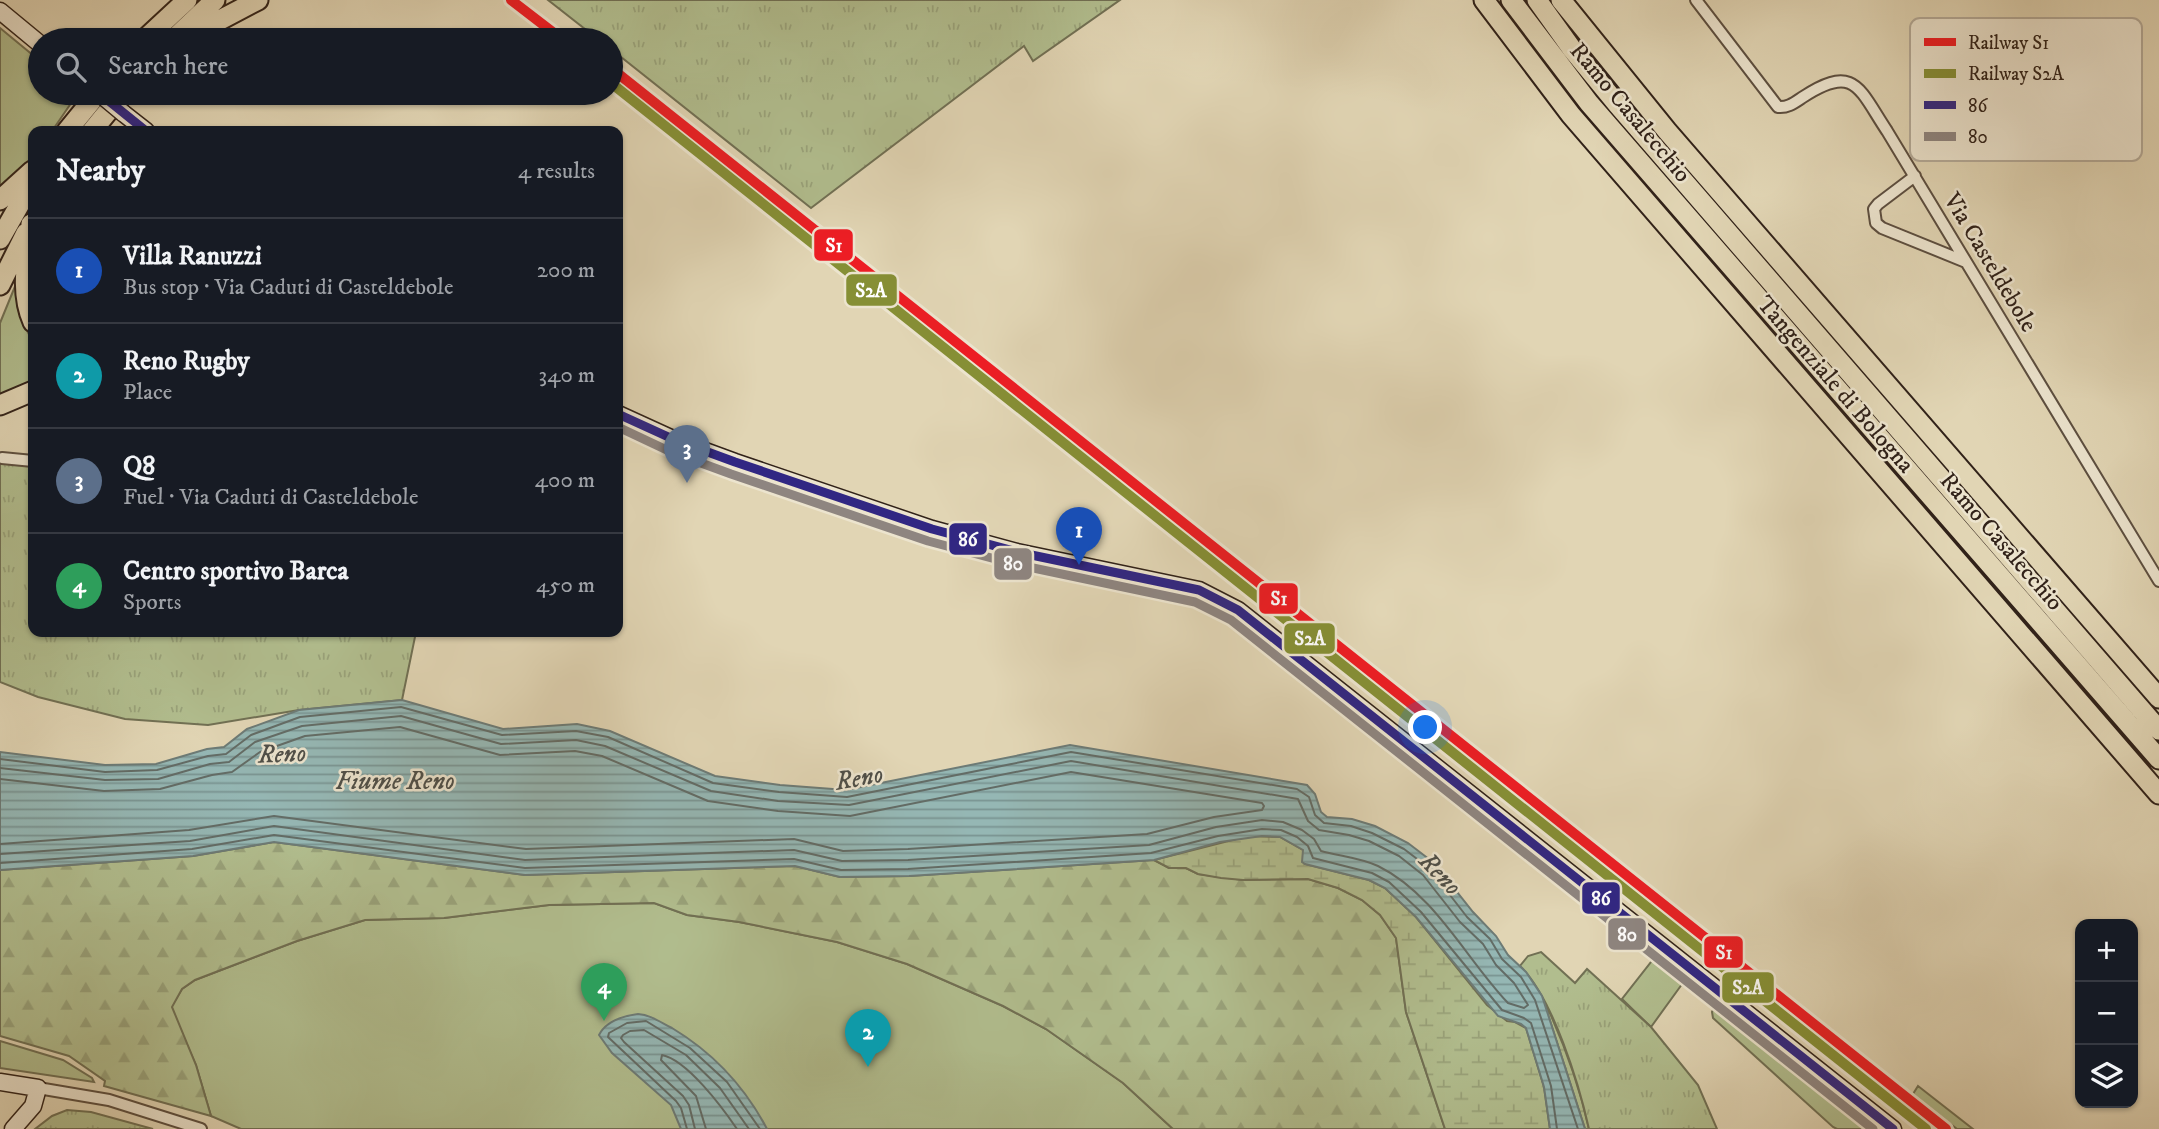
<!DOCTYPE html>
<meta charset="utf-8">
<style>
:root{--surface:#171b24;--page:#242831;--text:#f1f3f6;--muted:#9ea1a6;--line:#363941;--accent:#0b8043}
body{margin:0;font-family:"IM FELL DW Pica",serif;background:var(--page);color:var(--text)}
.controls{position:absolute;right:21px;bottom:21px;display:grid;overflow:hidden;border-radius:14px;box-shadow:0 2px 5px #0004}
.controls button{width:63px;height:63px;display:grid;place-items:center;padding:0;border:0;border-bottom:2px solid var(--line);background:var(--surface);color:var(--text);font:35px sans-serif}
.you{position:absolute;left:1426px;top:728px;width:24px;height:24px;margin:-18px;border:5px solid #fff;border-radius:50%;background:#1a73e8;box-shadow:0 0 0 10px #1a73e833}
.badge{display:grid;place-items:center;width:46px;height:46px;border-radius:50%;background:var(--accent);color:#fff;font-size:23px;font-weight:700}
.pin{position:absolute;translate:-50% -58px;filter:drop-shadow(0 2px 4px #0008)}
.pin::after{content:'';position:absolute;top:37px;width:24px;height:21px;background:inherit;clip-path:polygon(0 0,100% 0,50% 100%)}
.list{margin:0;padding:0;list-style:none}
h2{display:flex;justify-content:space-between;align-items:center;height:91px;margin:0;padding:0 28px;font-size:30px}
h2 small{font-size:23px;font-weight:400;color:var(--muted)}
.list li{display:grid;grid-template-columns:46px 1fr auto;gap:21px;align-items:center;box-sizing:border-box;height:105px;padding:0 28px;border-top:2px solid var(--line)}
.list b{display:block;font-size:26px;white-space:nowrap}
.list p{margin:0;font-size:23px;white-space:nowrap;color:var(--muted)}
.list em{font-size:23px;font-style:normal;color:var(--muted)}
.icon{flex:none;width:38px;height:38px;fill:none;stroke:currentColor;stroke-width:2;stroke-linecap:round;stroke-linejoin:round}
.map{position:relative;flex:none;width:2159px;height:1129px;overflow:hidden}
.search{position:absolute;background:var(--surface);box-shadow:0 2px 5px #0004;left:28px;top:28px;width:595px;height:77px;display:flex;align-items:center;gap:18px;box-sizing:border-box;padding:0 24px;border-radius:38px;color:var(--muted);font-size:26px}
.panel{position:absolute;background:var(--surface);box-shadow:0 2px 5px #0004;left:28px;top:126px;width:595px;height:511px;border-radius:14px}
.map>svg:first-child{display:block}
</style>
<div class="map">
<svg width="2159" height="1129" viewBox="0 0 2159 1129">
<defs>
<pattern id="forest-firs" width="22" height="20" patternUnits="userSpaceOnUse" patternTransform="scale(1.75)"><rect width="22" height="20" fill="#b1bd8e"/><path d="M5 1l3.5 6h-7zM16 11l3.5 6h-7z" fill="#99a27a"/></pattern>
<pattern id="wetland-marsh" width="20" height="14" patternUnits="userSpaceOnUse" patternTransform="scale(1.75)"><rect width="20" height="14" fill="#b1bd8e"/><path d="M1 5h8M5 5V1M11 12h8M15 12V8" fill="none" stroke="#99a27a"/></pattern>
<pattern id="park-tufts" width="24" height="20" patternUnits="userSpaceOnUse" patternTransform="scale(1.75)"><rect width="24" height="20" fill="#b1bd8e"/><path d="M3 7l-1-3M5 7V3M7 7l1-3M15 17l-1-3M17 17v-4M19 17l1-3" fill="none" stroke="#99a27a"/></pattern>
<pattern id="water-rules" width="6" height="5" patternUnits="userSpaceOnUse" patternTransform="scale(1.75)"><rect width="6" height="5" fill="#95b7b4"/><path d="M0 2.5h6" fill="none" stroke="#7a9492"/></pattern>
</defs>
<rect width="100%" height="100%" fill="#e1d5b4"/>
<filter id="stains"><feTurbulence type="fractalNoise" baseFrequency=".00286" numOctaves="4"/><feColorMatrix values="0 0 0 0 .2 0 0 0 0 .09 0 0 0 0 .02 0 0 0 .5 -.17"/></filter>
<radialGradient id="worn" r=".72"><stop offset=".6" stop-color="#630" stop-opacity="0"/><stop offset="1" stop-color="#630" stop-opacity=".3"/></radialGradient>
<!-- grass -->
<path fill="#b1bd8e" stroke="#717054" stroke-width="2" d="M0 28 40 61V93H78L52 131H33V159L24 171 0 192Z
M16 284 19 313 33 343V384L0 398V323Z
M654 903 687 915 739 922 837 942 907 964 1003 1006 1046 1029 1123 1083 1173 1129H241L211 1116 196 1065 173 1013 171 1007 182 989 195 980 297 941 365 920 444 918 549 905Z
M1655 957 1685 980 1651 1027 1622 999Z
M1716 1004 1874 1129H1837L1833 1127 1713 1018 1712 1012Z
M0 1041 63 1060 92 1078 94 1082 0 1068Z
M1918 1086 1973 1129H1957L1913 1094Z"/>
<!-- forest -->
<path fill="url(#forest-firs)" stroke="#717054" stroke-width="2" d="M274 842 525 875 795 866 840 877 909 876 1154 860 1169 868H1186L1198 874 1243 880 1308 879 1338 888 1362 900 1380 915 1396 938 1406 1012 1445 1129H1173L1123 1083 1046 1029 1003 1006 907 964 837 942 739 922 687 915 654 903 549 905 444 918 365 920 297 941 195 980 182 989 172 1007 196 1065 211 1116 104 1086 105 1081 69 1056 0 1036V870L193 856Z"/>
<!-- wetland -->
<path fill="url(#wetland-marsh)" stroke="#717054" stroke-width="2" d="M1248 836 1280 837 1303 850 1305 864 1369 880 1385 888 1416 917 1487 1005 1507 1021 1515 1022 1526 1028 1544 1087 1550 1129H1445L1406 1012 1396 938 1380 915 1362 900 1338 888 1308 879 1243 880 1221 878 1198 874 1186 868H1169L1154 860Z
M1542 996C1562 1038 1579 1084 1589 1129H1585Z"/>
<!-- park -->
<path fill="url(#park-tufts)" stroke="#717054" stroke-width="2" d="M548 0H1120L1033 61 1024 46 811 208 611 49V40H599Z
M0 459 33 463V632H416L402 700 299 710 208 725 125 719 38 697 0 682Z
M1541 952 1575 983 1587 969 1651 1027 1698 1085 1717 1129H1589C1579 1084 1553 998 1520 966L1528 956Z
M67 1110 91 1112 153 1129H35L52 1116Z"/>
<!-- water -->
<path fill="url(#water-rules)" stroke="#6d7b76" stroke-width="2" d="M402 700 503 729 577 724 610 731 715 776 780 785 846 790 1070 745 1307 785 1315 794 1321 812 1327 817 1352 819 1375 826 1408 843 1434 863 1473 912 1496 936 1508 955 1526 972 1542 996 1585 1129H1550L1544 1087 1526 1028 1521 1024 1498 1016 1416 917 1385 888 1369 880 1305 864 1302 862 1303 850 1280 837 1262 836 1220 842 1154 860 909 876 840 877 795 866 525 875 274 842 193 856 0 870V752L105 765 156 764 207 749 224 747 247 729 299 710Z
M638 1014C651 1015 660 1022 672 1028 712 1052 745 1087 767 1129H681L671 1105 612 1053 599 1035C606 1021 623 1016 638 1014Z"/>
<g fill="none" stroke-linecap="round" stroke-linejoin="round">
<!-- shore -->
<path stroke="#636c66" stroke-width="2" d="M0 759 105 772 157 770 208 756 226 754 251 735 300 717 401 707 502 735 576 731 608 737 713 783 779 792 847 797 1071 752 1297 789 1309 797 1315 815 1324 823 1351 826 1372 833 1404 849 1429 868 1467 917 1490 939 1502 959 1521 977 1535 1000 1578 1129
M0 768 105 780 158 779 210 764 229 762 255 742 302 726 401 716 501 744 576 740 605 746 711 791 778 801 849 805 1071 761 1298 799 1308 821 1319 830 1349 835 1369 841 1399 856 1423 875 1460 922 1483 944 1496 965 1514 983 1528 1005 1524 1008 1508 1003C1466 959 1435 894 1378 866 1361 858 1339 856 1321 851L1314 839 1302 830 1283 822 1262 820 1216 827 1149 845 908 860 842 861 794 850 525 860 274 826 190 841 0 854
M0 779 104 791 160 789 212 775 232 772 260 752 305 736 400 727 500 755 575 751 602 756 708 801 778 811 850 816 1071 772 1262 803 1264 806 1262 810 1214 817 1147 834 908 849 843 851 794 839 526 849 274 816 189 830 0 844
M0 863 192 849 274 835 525 868 794 859 841 870 908 869 1151 853 1218 836 1262 829 1281 830 1297 837 1308 846 1313 858 1372 873 1389 882 1421 912 1502 1010 1524 1018 1531 1023 1551 1086 1557 1129
M687 1129 681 1108 676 1101 608 1037 609 1033 627 1023 646 1021 690 1048 727 1082 760 1129
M695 1129 689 1105 683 1096 624 1042 621 1038 623 1035 630 1031 644 1030 686 1055 720 1088 749 1129
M706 1129 696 1096 661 1060 662 1055C687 1060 722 1107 737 1129"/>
<!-- street casing -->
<g stroke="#5d4f40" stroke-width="14">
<path id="street" d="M1696 0 1778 107C1788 108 1794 103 1803 97 1855 63 1859 89 1887 131L2159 581
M1915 176 1878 204 1874 209 1876 223 1882 228 1966 262
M2 458 33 461
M38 1088 109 1100 201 1129"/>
</g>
<!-- secondary casing -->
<g stroke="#312219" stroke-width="19">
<path id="secondary" d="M0 11 40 44
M123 113 146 131
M618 414 675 440 735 462 932 529 1017 552 1199 590 1238 610 1893 1129
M0 1082 38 1088 33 1106 13 1129"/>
</g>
<!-- highway casing -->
<g stroke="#312219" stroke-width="23">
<path id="highway" d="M1484 0 1571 115 2159 794
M1511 0 1589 103 2159 759
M1537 0 1572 49 1617 104 2159 730
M1561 0 1667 131 2159 698
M178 35 215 0
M144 40 187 0
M182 40 258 0
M67 131 98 93
M92 131 123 93
M0 200 32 171
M31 224C28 256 19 291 33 322
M0 239 33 181
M0 285 26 233
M0 405 33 391"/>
</g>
<!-- street -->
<use href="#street" stroke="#ece4ce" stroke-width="10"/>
<!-- secondary -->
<use href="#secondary" stroke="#ece4ce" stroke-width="16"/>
<!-- highway -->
<use href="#highway" stroke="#e1d5b4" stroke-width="19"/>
<!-- secondary-bridge casing -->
<g stroke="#312219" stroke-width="19" stroke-linecap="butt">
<path id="secondary-bridge" d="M99 93 123 113"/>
</g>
<!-- secondary-bridge -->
<use href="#secondary-bridge" stroke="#ece4ce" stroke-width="16"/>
<!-- bus-1 casing -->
<g stroke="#ece4ce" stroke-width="14">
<path id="bus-1" d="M99 93 146 131
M618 414 675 440 735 462 932 529 1017 552 1199 590 1238 610 1893 1129"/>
</g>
<!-- bus-2 casing -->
<g stroke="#ece4ce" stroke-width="14">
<path id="bus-2" d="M618 427 671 452 731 474 928 541 1014 564 1195 602 1231 620 1873 1129"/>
</g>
<!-- bus-1 -->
<use href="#bus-1" stroke="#312783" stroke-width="9"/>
<!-- bus-2 -->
<use href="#bus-2" stroke="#8e8580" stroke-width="9"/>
<!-- rail-1 casing -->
<g stroke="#ece4ce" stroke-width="16">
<path id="rail-1" d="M511 0 563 40
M611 68 1946 1129"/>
</g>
<!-- rail-2 casing -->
<g stroke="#ece4ce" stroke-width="16">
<path id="rail-2" d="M611 83 1926 1129"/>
</g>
<!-- rail-1 -->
<use href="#rail-1" stroke="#ed1d24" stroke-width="10"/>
<!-- rail-2 -->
<use href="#rail-2" stroke="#868f35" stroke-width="10"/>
</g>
<g text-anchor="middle" stroke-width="5" stroke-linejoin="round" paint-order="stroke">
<!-- street labels -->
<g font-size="24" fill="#312219" stroke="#ece4ce">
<text transform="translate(1631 112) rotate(50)" y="8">Ramo Casalecchio</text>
<text transform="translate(1991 262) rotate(59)" y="8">Via Casteldebole</text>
<text transform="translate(1836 384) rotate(49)" y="8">Tangenziale di Bologna</text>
<text transform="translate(2002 541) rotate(49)" y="8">Ramo Casalecchio</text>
</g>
<!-- water labels -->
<g font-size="26" font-style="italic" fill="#4f4f48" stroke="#ece4ce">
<text transform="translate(282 753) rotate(-2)" y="9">Reno</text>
<text transform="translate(859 777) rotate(-10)" y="9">Reno</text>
<text x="395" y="789">Fiume Reno</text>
<text transform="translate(1441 873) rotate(46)" y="9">Reno</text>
</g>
</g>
<!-- legend -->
<rect x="1910" y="18" width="232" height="143" rx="10" fill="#ece4ce" stroke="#b4aa98" stroke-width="2"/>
<rect x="1924" y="38" width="32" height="8" fill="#ed1d24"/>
<rect x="1924" y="69" width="32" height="9" fill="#868f35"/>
<rect x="1924" y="101" width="32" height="8" fill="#312783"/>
<rect x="1924" y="132" width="32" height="9" fill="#8e8580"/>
<g font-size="19" fill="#312219">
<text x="1968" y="49">Railway S1</text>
<text x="1968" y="80">Railway S2A</text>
<text x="1968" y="112">86</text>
<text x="1968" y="143">80</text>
</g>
<g stroke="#ece4ce" stroke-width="2.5">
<rect x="813" y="228" width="41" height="34" rx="7" fill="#ed1d24"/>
<rect x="845" y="273" width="53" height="34" rx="7" fill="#868f35"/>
<rect x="948" y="522" width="40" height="34" rx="7" fill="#312783"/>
<rect x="993" y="547" width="40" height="34" rx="7" fill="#8e8580"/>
<rect x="1258" y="582" width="41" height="33" rx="7" fill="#ed1d24"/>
<rect x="1283" y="622" width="53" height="33" rx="7" fill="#868f35"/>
<rect x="1581" y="881" width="40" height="34" rx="7" fill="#312783"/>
<rect x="1607" y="917" width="40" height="34" rx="7" fill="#8e8580"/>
<rect x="1703" y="935" width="41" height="34" rx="7" fill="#ed1d24"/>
<rect x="1721" y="971" width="54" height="33" rx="7" fill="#868f35"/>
</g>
<g font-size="19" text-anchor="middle" font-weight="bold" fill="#fff">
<text x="834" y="252">S1</text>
<text x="871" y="297">S2A</text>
<text x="968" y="546">86</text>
<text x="1013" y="570">80</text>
<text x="1279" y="605">S1</text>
<text x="1310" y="645">S2A</text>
<text x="1601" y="905">86</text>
<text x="1627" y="941">80</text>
<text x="1724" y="959">S1</text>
<text x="1748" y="994">S2A</text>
</g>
<rect width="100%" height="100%" filter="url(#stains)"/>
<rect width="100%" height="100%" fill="url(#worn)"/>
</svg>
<div class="controls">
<button>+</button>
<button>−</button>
<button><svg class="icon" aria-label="layers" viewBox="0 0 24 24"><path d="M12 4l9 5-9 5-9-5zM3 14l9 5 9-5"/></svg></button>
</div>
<div class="you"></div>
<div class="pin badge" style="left:1079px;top:565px;background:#1a4fb4">1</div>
<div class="pin badge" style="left:868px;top:1067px;background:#0f9aa8">2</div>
<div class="pin badge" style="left:687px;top:483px;background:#5c6f8a">3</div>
<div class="pin badge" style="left:604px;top:1021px;background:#2e9e5b">4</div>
<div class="search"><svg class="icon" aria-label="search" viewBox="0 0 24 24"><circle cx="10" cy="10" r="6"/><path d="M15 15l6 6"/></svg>Search here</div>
<section class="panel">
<h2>Nearby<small>4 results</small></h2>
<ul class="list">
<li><span class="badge" style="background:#1a4fb4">1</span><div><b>Villa Ranuzzi</b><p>Bus stop · Via Caduti di Casteldebole</p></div><em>200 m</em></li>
<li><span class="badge" style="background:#0f9aa8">2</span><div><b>Reno Rugby</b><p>Place</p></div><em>340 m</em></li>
<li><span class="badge" style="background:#5c6f8a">3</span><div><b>Q8</b><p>Fuel · Via Caduti di Casteldebole</p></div><em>400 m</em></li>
<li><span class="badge" style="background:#2e9e5b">4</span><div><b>Centro sportivo Barca</b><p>Sports</p></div><em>450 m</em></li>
</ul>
</section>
</div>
